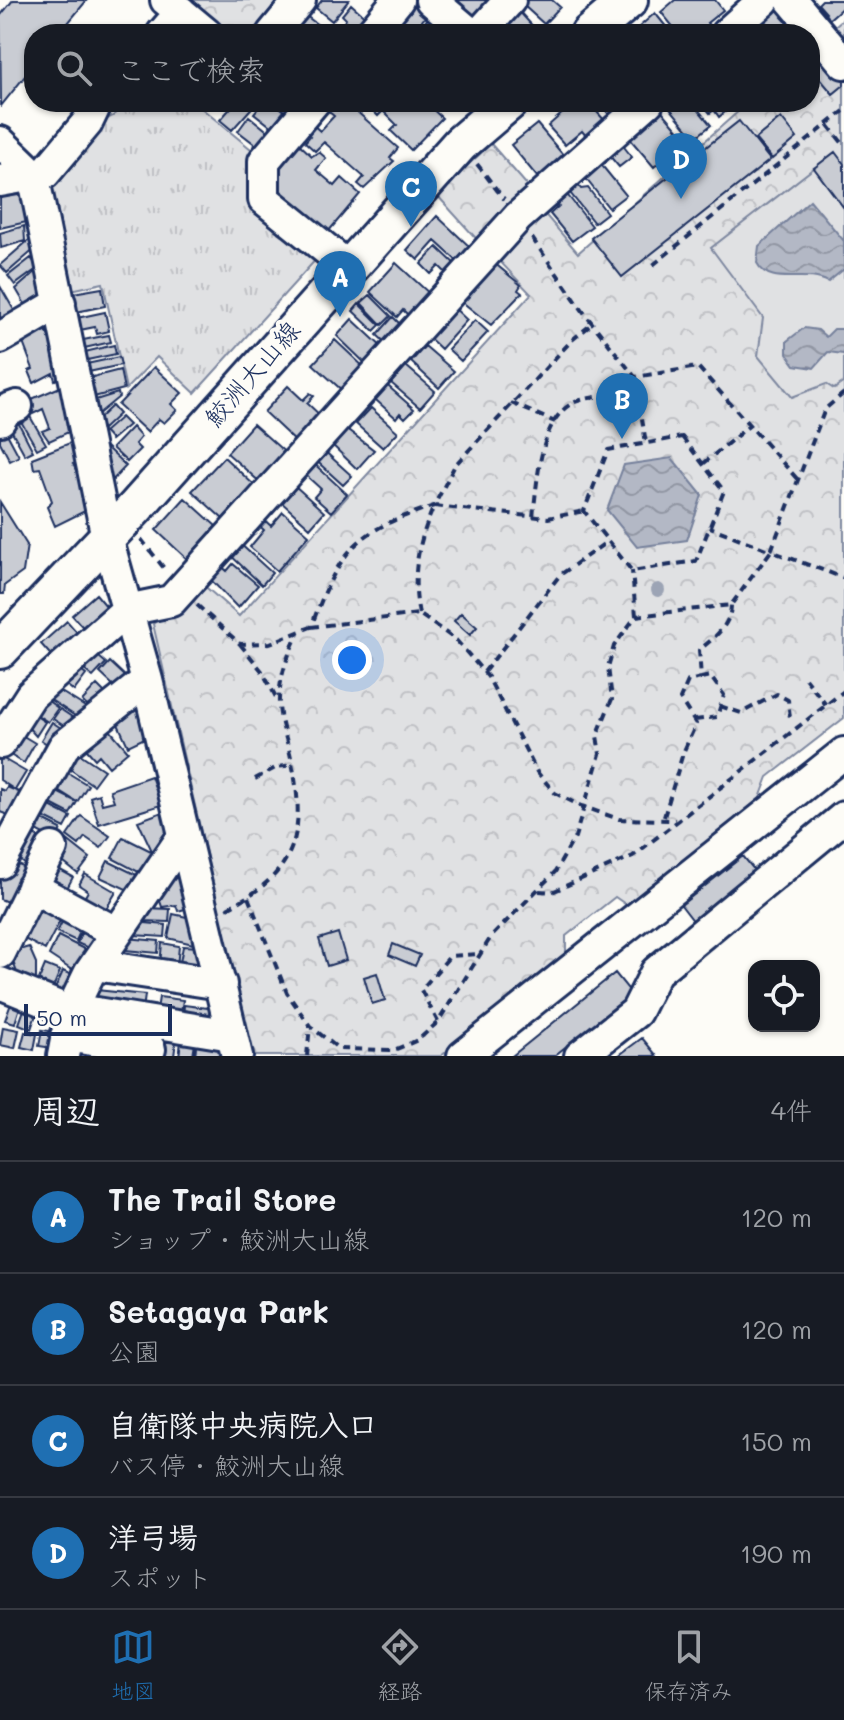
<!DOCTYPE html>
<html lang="ja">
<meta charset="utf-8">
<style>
:root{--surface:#171b24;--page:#20242c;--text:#f1f3f6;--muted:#9ea1a6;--line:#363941;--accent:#1f6fb2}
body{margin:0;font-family:Mali,"Klee One",sans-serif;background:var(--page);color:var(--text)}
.controls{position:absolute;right:24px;bottom:24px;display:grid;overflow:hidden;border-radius:16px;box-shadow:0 2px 6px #0004}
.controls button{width:72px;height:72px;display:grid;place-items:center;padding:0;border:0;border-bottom:2px solid var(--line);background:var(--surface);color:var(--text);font:40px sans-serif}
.scale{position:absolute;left:24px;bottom:20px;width:148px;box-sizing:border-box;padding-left:8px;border:4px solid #1b2f5e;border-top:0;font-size:22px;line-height:28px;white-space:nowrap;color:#1b2f5e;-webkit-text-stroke:6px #fdfcf7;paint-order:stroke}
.you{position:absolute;left:352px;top:660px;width:28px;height:28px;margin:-20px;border:6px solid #fff;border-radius:50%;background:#1a73e8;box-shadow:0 0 0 12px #1a73e833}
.badge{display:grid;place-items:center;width:52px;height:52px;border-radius:50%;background:var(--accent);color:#fff;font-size:26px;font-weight:700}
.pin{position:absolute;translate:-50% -66px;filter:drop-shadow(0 2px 4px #0008)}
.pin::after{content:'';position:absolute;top:42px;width:28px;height:24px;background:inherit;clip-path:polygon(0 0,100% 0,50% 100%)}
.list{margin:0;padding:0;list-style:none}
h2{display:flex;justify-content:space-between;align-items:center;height:104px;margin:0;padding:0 32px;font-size:34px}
h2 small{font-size:26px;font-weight:400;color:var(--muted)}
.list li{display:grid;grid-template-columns:52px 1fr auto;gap:24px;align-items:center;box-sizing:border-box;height:112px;padding:0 32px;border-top:2px solid var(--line)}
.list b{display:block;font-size:30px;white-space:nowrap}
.list p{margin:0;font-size:26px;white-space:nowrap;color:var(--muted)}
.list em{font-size:26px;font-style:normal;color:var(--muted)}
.icon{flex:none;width:44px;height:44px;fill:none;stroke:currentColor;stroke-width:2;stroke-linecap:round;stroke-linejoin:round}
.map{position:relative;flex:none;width:844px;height:1056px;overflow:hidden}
.search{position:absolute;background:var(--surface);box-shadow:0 2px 6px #0004;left:24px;right:24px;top:24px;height:88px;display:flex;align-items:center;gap:20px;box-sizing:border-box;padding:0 28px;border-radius:32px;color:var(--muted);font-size:30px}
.sheet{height:552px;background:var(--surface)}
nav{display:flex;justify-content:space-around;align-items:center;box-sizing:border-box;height:112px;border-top:2px solid var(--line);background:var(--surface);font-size:22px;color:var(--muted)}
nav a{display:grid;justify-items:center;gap:4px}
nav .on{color:var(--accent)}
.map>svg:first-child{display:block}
</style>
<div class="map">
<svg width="844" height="1056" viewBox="0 0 844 1056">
<defs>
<pattern id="grass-tufts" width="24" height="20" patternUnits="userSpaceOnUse" patternTransform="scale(2)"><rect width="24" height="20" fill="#e0e1e3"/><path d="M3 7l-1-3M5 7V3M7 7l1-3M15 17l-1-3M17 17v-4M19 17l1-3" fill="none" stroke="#c0c1c5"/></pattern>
<pattern id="forest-crowns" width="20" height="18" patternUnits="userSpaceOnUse" patternTransform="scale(2)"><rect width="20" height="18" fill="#e0e1e3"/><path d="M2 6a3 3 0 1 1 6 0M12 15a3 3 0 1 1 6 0" fill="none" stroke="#c0c1c5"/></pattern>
<pattern id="water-waves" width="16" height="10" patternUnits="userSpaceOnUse" patternTransform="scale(2)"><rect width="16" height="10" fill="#b3b8c5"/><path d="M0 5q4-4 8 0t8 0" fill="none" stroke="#9196a3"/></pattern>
</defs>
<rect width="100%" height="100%" fill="#fdfcf7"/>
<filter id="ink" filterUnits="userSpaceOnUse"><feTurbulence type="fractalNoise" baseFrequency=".0125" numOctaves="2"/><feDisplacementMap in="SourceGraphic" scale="16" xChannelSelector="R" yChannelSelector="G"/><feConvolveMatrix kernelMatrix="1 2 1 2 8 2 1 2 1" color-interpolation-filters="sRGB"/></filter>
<g filter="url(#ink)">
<!-- grass -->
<path fill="url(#grass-tufts)" stroke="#7e88a0" stroke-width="2" d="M124 102H194L257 154 258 199 319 256 195 393 157 357 126 389 103 283 62 292 42 190 99 123 113 116Z"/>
<!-- forest -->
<path fill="url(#forest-crowns)" stroke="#7e88a0" stroke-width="2" d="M183 0H285L258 34H224Z
M844 18V718L768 777 760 798 628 906 615 897 566 936V955L441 1056H244L214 923 219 910 153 624 200 582 239 616 531 294 491 252 537 205 578 253 749 102H810V48Z
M491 144 533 192 482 245 436 194Z"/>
<!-- pitch -->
<path fill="#e0e1e3" stroke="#7e88a0" stroke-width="2" d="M814 168 844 208V382L834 389 826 384 792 397 758 356 763 318 711 248Z"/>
<!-- water -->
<path fill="url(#water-waves)" stroke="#76819c" stroke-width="2" d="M810 200 844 241V269L828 282C805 269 770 288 757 263L759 246Z
M804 328 818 330 826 337 834 329H844V354L828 352 814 368 795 365 787 354V341Z
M672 458 702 495 687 540 637 547 607 510 624 465Z"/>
<!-- building -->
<path fill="#c9ccd3" stroke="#1b2f5e" stroke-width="2" d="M13 0H87L59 34H34V65L1 106 0 16Z
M322 0H349L332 21 316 8Z
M409 0 429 12 413 32 395 17Z
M456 0H499L481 25 454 2Z
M525 0H552L560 7 544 24 522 4Z
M675 0H715L723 10 707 23 713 30 708 34 703 31 679 34 661 12Z
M778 0 789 11 782 17 794 30 802 23 810 34H755L748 26Z
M822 0H844V6L826 22 822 17 826 13 818 4Z
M351 4 369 20 358 34H335L346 19 342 15Z
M517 9 537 31 494 34Z
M655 13 672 34H645L639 27Z
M305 15 323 29 319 34H290Z
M431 15 446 28 441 34H426L420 28Z
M810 44 844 75V85L833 94 810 67Z
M236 102H257L232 130 220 120Z
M263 102H273L286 112 273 128 254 113Z
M327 102H346L398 148 390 158 394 161 364 189 358 184 364 177 324 142 315 151 305 142 310 136 305 132 312 124 320 131 334 116 323 107Z
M364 102H425L442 118 411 150 391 131 397 125 383 111 378 116Z
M575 102H588L606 122 587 137 582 131 565 145 548 126Z
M599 102H629L611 117Z
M675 102H692L711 125 695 138 669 107Z
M701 102H728L731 107 719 117 714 110 710 113Z
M657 105 686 139 654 167 625 133Z
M249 116 271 134 260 148 238 131Z
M781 118 797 138 772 159 755 139Z
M739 121 770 160 622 277 591 238Z
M537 124 564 156 538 178 511 145Z
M617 138 632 157 619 167 603 148Z
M296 141 312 156 319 152 326 158 316 170 335 186 342 178 360 194 328 232 277 189 273 170Z
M835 152 844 164V208L814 168Z
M595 157 626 195 609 208 579 170Z
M572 177 581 189 588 188 607 213 594 223 563 184Z
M21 189 31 221 0 228V196Z
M565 192 592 226 572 241 550 214 559 206 555 201Z
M437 216 470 247 457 261 435 241 418 260 407 250Z
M24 226 25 241 1 248 0 233Z
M29 240 36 248 7 273 0 265Z
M437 247 455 264 447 274 439 266 431 274 421 264Z
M31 258 38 268 15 285 8 276Z
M493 262 521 285 518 290 522 293 491 325 461 301Z
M396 263 431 295 411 318 403 310 397 317 370 292Z
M38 270 47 304 29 311 16 289Z
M0 286 18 317 0 327Z
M102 288 105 306 76 312 73 293Z
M370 295 391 316 382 325 361 303Z
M359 304 380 325 374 331 353 311Z
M450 304 467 320 441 349 424 333Z
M105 312 109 331 97 334 95 327 75 331 72 319Z
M393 317 403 327 387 344 377 335Z
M352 319 384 349 368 366 337 336Z
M475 320 488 332 461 361 448 349Z
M46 330 64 376 55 380 53 373 34 383 29 371 33 369 22 340Z
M109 335 111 342 80 349 78 341Z
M335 340 366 369 345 393 313 364Z
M114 345 116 354 87 360 85 352Z
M425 346 454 371 439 388 411 362Z
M119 357 121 365 84 373 82 365Z
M406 366 435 391 420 408 391 383Z
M154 367 182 393 171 404 177 410 164 423 159 419 147 432 118 405Z
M120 370 124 389 90 398 85 379Z
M380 379 414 409 405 418 400 413 396 418 368 393Z
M65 385 75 429 49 441 42 431 50 428 43 409 33 414 27 401Z
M288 386 303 400 310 393 314 396 307 403 322 417 298 444 264 412Z
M118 393 119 397 91 420 86 403Z
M112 406 119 414 103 429 96 421Z
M371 408 398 432 383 448 356 424Z
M28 413 46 444 37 449 19 418Z
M121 417 129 425 111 440 104 432Z
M17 420 33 451 25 455 8 424Z
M253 424 288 455 262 484 227 453Z
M340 424 374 450 357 469 326 439Z
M132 427 141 437 135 444 140 449 127 462 112 448Z
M4 428 19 456 10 461 0 442V430Z
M75 441 80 462 73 464 91 502 84 505 87 510 55 526 47 507 52 501 40 468 34 469 32 458Z
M105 446 126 466 106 487 97 455Z
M320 447 352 476 343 485 311 456Z
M224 457 254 485 223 519 192 491Z
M309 459 347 494 331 512 314 497 321 489 299 469Z
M294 485 324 512 310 528 280 501Z
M185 498 216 526 187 559 156 530Z
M0 502 27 545 23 572 5 585 4 594H0Z
M283 512 309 535 277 571 250 547 264 530 255 522 260 516 271 526Z
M237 541 272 573 262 585 227 552Z
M218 563 227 571 233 564 258 585 238 608 207 576Z
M96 594 112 613 88 633 72 615Z
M461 613 477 627 470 635 454 621Z
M67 621 82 638 56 661 41 644Z
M91 650 106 663 93 677 78 665Z
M110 662 126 677 116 688 100 673Z
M77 668 86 675 74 691 65 684Z
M50 685 90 710 83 721 43 695Z
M97 685 108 696 93 712 82 701Z
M41 696 58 708 48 722 31 711Z
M136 696 153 734 128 746 113 713Z
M60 709 75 719 69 729 53 719Z
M33 714 45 722 36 736 26 725Z
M52 722 67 732 56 750 41 740Z
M103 722 128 751 109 767 99 755 95 759 80 742Z
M15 731 35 743 24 763 3 751Z
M80 754 104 770 93 785 64 765 68 757Z
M0 757 26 772 15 790 0 780Z
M60 768 88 785 77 802 50 785Z
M151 776 161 805 99 824 90 797 99 794 102 804 114 801 110 790Z
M7 787 21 793 11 816 0 812V789L5 791Z
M53 790 77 802 70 814 47 802Z
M42 802 71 817 65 828 37 814Z
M165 811 175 841 152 851 138 821Z
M81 816 110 836 101 848 85 837 79 845 67 836Z
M37 817 61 829 56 840 31 828Z
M28 832 49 843 35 871 15 857Z
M123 837 159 855 148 877 112 858Z
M66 839 90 858 78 874 54 855Z
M743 856 760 877 698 927 681 905Z
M8 861 31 870 17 906 0 899V881Z
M108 861 145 879 137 894 100 877Z
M174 861 195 906 178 911 176 905 162 907 156 889Z
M51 865 73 877 62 898 40 887Z
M85 874 116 892 106 909 83 900 88 891 79 885Z
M37 897 65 911 45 950 17 935Z
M145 908 170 909 169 922 144 921Z
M67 912 85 920 76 941 57 932Z
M173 914 196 919 193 944 168 938Z
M87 921 102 935 95 951 77 943Z
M134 922 166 925 165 937 133 935Z
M338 933 346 960 327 966 319 939Z
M58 936 92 953 81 976 49 955Z
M126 938 159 941 158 953 125 950Z
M162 943 179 946 177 967 160 965Z
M393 944 420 955 415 966 389 955Z
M183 946 200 947 206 976 179 968Z
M29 947 36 963V979L21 984 11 956 12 952Z
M45 965 60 971 50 995 35 989Z
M63 971 78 978 67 1002 52 996Z
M377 973 385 1000 372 1004 364 977Z
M615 973 632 994 554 1056H512Z
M96 990 145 995 143 1010 94 1003Z
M159 997 183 1000 180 1019 156 1016Z
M12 1001 21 1004 15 1023 5 1020Z
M26 1004 38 1009 31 1029 19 1024Z
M184 1005 216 1009 214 1023 183 1019Z
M3 1027 19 1030 15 1048 0 1045Z
M42 1030 56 1032 53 1048 39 1046Z
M25 1032 37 1034 34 1050 21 1047Z
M182 1035 196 1037 193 1056H179Z
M197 1038 225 1042 223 1056H195Z
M642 1038 657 1056H618Z
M165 1039 176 1041 174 1056H162Z"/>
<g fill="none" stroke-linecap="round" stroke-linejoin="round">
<!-- minor casing -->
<g stroke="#1b2f5e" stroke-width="36">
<path id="minor" d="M166 0 207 34
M431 0 471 34
M791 0 844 63
M162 34 181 12
M272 34 300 0
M370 34 398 0
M479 34 510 0
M726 34 764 0
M314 102 264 161V199L347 266
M0 142 33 174 107 538 147 680 237 1056
M0 181 45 173 87 123 97 102
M0 338 60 303
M0 420 6 410 17 406
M0 743 31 695 127 610 171 601 518 217 648 102
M0 863 64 746 147 680
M32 887 117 933
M0 953 52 848
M95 965 221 984
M0 983 71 1012
M72 1009 232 1035
M66 1036 150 1049
M63 1056 72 1009 89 974 182 838
M463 1056 844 753
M580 1056 636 1012 656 972 844 817"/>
</g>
<!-- major casing -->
<g stroke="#1b2f5e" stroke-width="42">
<path id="major" d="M589 34 629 0
M0 650 135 508 460 144 509 102"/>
</g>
<!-- path -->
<path stroke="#1b2f5e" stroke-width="4" stroke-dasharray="8 6" stroke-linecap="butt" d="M828 125 844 145
M477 164 504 199
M532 238 585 314 635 377 698 367 798 480
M653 265 844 111
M635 377 646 443
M844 393 825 409 771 551 844 578
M511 403 555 422
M682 437 724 491 696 561 632 571 584 511 608 450Z
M703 464 750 425
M533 516C538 480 539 411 581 400 599 395 620 395 638 393
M141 539 167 572
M197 605 240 644 270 643 311 627C340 550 354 531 434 506L455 465 572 340 592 324
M419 614C411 574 418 543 434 506L548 518 584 511
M636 616 731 605 771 551 710 527
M311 627 419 614 456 640 488 677 537 772 555 793 581 806 619 819 675 820
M240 644 262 671 278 701
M484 672 560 575 608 541
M805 678 826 705
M720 706 741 713 777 694 788 700 790 718
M695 720 717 717 724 695 710 676 701 678
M255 779 277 767 293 765
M664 817 683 753 696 724 680 699 688 681 701 678 699 650C714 638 731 625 731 605
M539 891 552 892 633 856 844 691
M248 897 287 993 310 1026 339 1049 394 1050 418 1040 438 1022 491 937 555 872 575 837 600 754 597 736 612 699 608 667 614 646 636 616 632 571
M227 908C300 872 307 829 290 753 286 737 278 716 279 699 280 675 288 655 298 634
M438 1022 421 990 450 956 479 954
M307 1056 310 1026"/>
<!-- minor -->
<use href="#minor" stroke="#fdfcf7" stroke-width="30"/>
<!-- major -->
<use href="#major" stroke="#fdfcf7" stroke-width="36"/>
</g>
<!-- trees -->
<circle fill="#9ca4b5" cx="658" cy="590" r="7"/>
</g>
<g text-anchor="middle" stroke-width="8" stroke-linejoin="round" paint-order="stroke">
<!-- street labels -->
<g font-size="26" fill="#1b2f5e" stroke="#fdfcf7">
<text transform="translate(252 374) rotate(-49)" y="9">鮫洲大山線</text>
</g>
</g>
</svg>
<div class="controls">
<button><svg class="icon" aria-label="locate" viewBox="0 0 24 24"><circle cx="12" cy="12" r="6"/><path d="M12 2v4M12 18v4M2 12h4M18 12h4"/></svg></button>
</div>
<div class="scale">50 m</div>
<div class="you"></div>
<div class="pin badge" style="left:340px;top:317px">A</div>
<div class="pin badge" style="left:622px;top:439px">B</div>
<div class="pin badge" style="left:411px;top:227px">C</div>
<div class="pin badge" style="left:681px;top:199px">D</div>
<div class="search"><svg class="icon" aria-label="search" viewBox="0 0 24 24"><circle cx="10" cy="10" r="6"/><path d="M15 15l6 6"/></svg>ここで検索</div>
</div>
<section class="sheet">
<h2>周辺<small>4件</small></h2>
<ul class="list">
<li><span class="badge">A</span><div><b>The Trail Store</b><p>ショップ · 鮫洲大山線</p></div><em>120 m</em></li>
<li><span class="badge">B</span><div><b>Setagaya Park</b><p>公園</p></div><em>120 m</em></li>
<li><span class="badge">C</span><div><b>自衛隊中央病院入口</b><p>バス停 · 鮫洲大山線</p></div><em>150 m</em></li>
<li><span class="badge">D</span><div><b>洋弓場</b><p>スポット</p></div><em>190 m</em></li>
</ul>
</section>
<nav>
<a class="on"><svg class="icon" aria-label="map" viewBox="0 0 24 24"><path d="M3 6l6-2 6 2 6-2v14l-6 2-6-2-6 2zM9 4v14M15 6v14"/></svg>地図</a>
<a><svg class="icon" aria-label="directions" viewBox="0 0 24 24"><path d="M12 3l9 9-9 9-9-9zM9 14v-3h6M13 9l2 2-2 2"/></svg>経路</a>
<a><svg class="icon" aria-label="saved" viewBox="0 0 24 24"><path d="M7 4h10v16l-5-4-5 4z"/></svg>保存済み</a>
</nav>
